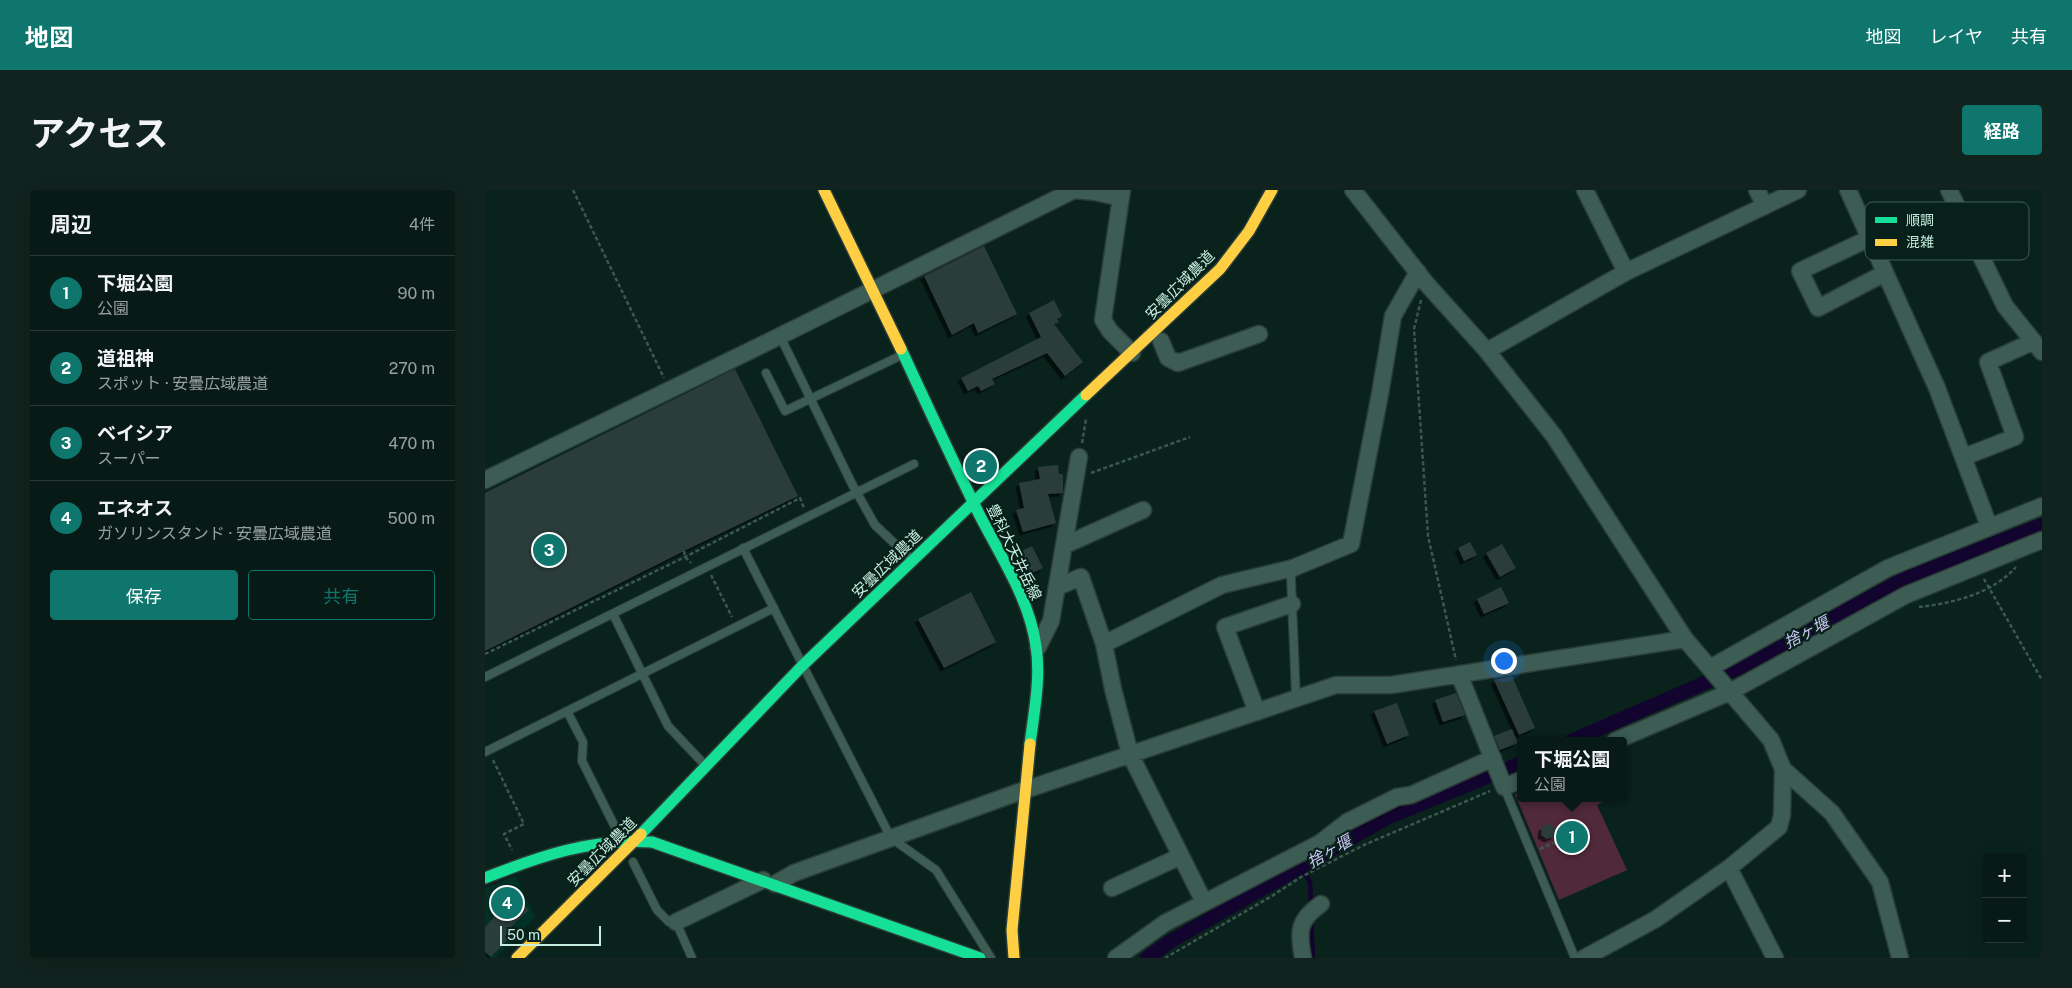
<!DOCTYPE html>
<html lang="ja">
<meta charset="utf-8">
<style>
:root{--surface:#081a15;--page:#11231e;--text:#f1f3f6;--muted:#98a1a0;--line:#293834;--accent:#0f766e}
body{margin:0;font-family:"Public Sans","Noto Sans JP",sans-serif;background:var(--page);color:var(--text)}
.controls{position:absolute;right:15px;bottom:15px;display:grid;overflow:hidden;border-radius:5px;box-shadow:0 5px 20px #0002}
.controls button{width:45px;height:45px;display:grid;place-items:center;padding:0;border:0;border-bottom:1px solid var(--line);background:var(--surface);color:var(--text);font:25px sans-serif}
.scale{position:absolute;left:15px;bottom:12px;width:101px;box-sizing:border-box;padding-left:5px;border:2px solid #c7ede0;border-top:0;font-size:14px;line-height:18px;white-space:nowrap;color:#c7ede0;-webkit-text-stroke:4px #072019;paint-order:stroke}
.you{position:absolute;left:1018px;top:470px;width:18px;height:18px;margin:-12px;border:4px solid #fff;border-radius:50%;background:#1a73e8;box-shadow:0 0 0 8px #1a73e833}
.badge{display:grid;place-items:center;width:32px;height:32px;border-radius:50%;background:var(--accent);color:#fff;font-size:16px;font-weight:700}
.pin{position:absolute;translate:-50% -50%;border:2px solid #fff;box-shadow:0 1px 5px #0006}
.popup{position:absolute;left:1032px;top:547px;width:110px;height:65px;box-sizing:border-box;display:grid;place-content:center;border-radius:5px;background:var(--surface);filter:drop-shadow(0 1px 4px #0005);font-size:16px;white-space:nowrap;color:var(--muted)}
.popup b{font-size:19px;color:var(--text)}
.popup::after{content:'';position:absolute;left:50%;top:100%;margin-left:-10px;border:10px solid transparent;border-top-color:var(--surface)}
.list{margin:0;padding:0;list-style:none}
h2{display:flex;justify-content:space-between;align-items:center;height:65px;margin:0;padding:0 20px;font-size:21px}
h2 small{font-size:16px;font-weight:400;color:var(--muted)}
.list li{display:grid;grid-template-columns:32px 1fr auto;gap:15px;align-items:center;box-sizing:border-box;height:75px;padding:0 20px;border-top:1px solid var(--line)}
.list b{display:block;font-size:19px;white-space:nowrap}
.list p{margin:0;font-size:16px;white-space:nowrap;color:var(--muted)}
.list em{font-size:16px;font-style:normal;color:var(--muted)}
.actions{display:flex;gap:10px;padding:15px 20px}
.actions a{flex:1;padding:11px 0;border:1px solid var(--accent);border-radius:5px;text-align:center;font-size:18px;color:var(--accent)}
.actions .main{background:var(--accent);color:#fff}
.map{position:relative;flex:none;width:1557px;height:768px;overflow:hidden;border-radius:5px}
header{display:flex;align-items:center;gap:30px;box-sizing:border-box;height:70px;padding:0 25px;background:var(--accent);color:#fff}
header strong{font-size:24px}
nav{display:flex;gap:28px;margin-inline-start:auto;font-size:18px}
.intro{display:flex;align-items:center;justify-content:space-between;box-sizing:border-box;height:120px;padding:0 30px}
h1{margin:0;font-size:35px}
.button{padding:12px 22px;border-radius:5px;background:var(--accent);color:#fff;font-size:18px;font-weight:700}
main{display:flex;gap:30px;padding:0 30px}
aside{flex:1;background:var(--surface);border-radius:5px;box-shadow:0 5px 20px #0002}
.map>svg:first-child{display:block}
</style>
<header>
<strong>地図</strong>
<nav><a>地図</a><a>レイヤ</a><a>共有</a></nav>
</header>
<div class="intro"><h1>アクセス</h1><a class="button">経路</a></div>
<main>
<aside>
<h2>周辺<small>4件</small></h2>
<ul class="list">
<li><span class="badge">1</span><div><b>下堀公園</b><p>公園</p></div><em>90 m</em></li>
<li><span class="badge">2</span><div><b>道祖神</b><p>スポット · 安曇広域農道</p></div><em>270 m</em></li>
<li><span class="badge">3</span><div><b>ベイシア</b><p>スーパー</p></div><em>470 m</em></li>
<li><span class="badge">4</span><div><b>エネオス</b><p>ガソリンスタンド · 安曇広域農道</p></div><em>500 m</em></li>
</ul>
<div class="actions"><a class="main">保存</a><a>共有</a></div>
</aside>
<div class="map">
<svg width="1557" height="768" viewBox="0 0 1557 768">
<defs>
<filter id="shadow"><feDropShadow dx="-3.5" dy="3.5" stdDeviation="0" flood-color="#0009"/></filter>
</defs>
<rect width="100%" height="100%" fill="#0a221c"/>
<!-- built -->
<path fill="#013227" d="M31 686 50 727 10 768H0V698Z"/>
<!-- green -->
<path fill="#50293b" d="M1036 602V608H1125L1112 615 1142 680 1074 710 1030 604Z"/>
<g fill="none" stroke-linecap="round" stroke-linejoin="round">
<!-- stream -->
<path stroke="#12042e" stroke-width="4.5" d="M816 677 825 692 826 715
M826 728 828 768"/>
<!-- canal -->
<path stroke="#12042e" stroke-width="14" d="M1086 551 1256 477 1423 387 1557 335
M662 768 686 751 902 628 1036 573"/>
</g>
<!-- building -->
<path fill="#2a3e3a" filter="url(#shadow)" d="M499 56 532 124 493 143 489 133 467 145 439 86Z
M569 110 577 126 572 129 574 132 569 134 598 172 580 186 562 163 507 189 510 194 496 201 493 196 483 201 476 188 556 147 544 123Z
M250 179 313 306 199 361 0 461V303Z
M573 275 574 284H578V303L563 304 571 333 538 342 531 320 539 318 534 293 555 289 553 277Z
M985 352 992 365 979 371 973 358Z
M1017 354 1031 378 1015 387 1001 363Z
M547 356 558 378 541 386 530 364Z
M1016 397 1024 413 999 424 992 409Z
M486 402 511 452 459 478 433 429Z
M1027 486 1050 538 1034 545 1009 490Z
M971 503 980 525 958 532 950 510Z
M912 513 924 545 902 554 889 521Z
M1027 539 1033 553 1015 560 1009 546Z
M1064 634 1070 638V646L1062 649 1056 645 1057 637Z
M29 704 44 720 22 741 26 746 6 767 0 762V737Z"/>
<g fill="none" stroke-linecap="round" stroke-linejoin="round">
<!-- lane casing -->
<g stroke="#2a3d37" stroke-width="10">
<path id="lane" d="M295 146 367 294 390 335 426 369
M281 183 300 221 417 165
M258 358 406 648 451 680 506 768
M808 378 806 388 811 508
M128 424 183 536 219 574
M0 487 429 274
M82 521 98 552 97 571 130 637
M0 562 289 418
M1019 597 1090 768
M148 672 172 720 184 732H191L207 768"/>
</g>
<!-- street casing -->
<g stroke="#2a3d37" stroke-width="19">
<path id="street" d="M637 0 618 130 625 141 647 163
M868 0 940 92 1002 161 1069 246 1200 449 1286 550 1298 579 1297 625 1294 637 1244 678 1171 729 1099 768
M1100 0 1141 82
M1272 0 1280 16
M1363 0 1452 198 1504 336
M1464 0 1520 116 1557 162
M1385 48 1315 81 1333 118 1400 83
M676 151 683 168 693 173 774 144
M1002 161 1141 82 1313 0
M1479 267 1530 247 1503 172 1547 152
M0 290 295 146 589 0 610 2 636 8
M580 355 658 320
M572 397 596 387 619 454 628 499 645 564 719 712
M619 454 737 395 808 378 866 354 895 204 908 126 933 82
M553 457 566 431 594 267
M1225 478 1403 378 1557 316
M974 484 1019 597 1036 590
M772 522 740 437 807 414
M1130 551 1245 502 1421 405 1557 350
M1298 579 1347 623 1395 692 1415 768
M1244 678 1290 768
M290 694 309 683 531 603 851 495H906L1200 449
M627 698 696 666
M191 732 278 690
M631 768 680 733 835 653 862 632 912 607 926 605 1008 568
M818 768C813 741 813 730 836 714"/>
</g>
<!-- fast casing -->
<g stroke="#2a3d37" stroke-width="14">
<path id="fast" d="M416 159C441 213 466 267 492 320 514 364 544 407 551 456 556 488 549 522 545 554
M156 644 318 475 601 205
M0 688C55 666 107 648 167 652L495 768"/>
</g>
<!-- slow casing -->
<g stroke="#2a3d37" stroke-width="14">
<path id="slow" d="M339 0 416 159
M601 205 735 79 764 41 787 0
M32 768 156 644
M529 768 527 740 545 554"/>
</g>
<!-- path -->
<path stroke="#3c5751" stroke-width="2.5" stroke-dasharray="4 2.5" stroke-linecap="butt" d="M88 0 179 188
M936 110 929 139 943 346 971 470
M597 253 601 229
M606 283 705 247
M199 361 200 367 206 373
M226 385 247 427
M1499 389 1557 490
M1434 417C1468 413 1507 404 1531 377
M0 464 200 367 315 308 319 318
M8 570 39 634 19 644 27 660
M1055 659 1102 638
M680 768 787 706 816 687 879 655 1005 601"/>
<!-- lane -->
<use href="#lane" stroke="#3c5c54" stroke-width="8"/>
<!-- street -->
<use href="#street" stroke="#3c5c54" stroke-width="16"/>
<!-- fast -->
<use href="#fast" stroke="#16e098" stroke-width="11"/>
<!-- slow -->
<use href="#slow" stroke="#ffcf43" stroke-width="11"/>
</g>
<g text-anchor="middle" stroke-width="4.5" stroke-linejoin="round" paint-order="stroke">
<!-- street labels -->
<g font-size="15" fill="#c7ede0" stroke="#072019">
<text transform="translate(695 95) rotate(-45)" y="5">安曇広域農道</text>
<text transform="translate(529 362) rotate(64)" y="5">豊科大天井岳線</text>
<text transform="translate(402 374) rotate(-44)" y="5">安曇広域農道</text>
<text transform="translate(117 662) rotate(-45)" y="5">安曇広域農道</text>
</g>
<!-- water labels -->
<g font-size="16" font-style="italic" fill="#cfc6f8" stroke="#072019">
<text transform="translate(1321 442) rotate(-28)" y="6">捨ヶ堰</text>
<text transform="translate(844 661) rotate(-30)" y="6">捨ヶ堰</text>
</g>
</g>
<!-- legend -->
<rect x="1380" y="12" width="164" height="58" rx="8" fill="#072019" stroke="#415e55" stroke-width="1"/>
<rect x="1390" y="27" width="22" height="6" fill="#16e098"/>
<rect x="1390" y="49" width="22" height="7" fill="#ffcf43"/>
<g font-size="14" fill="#c7ede0">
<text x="1421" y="35">順調</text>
<text x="1421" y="57">混雑</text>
</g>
</svg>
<div class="controls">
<button>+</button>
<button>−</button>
</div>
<div class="scale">50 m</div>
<div class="you"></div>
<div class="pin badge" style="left:1087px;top:647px">1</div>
<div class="popup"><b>下堀公園</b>公園</div>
<div class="pin badge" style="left:496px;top:276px">2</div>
<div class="pin badge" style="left:64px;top:360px">3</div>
<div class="pin badge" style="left:22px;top:713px">4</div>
</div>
</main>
